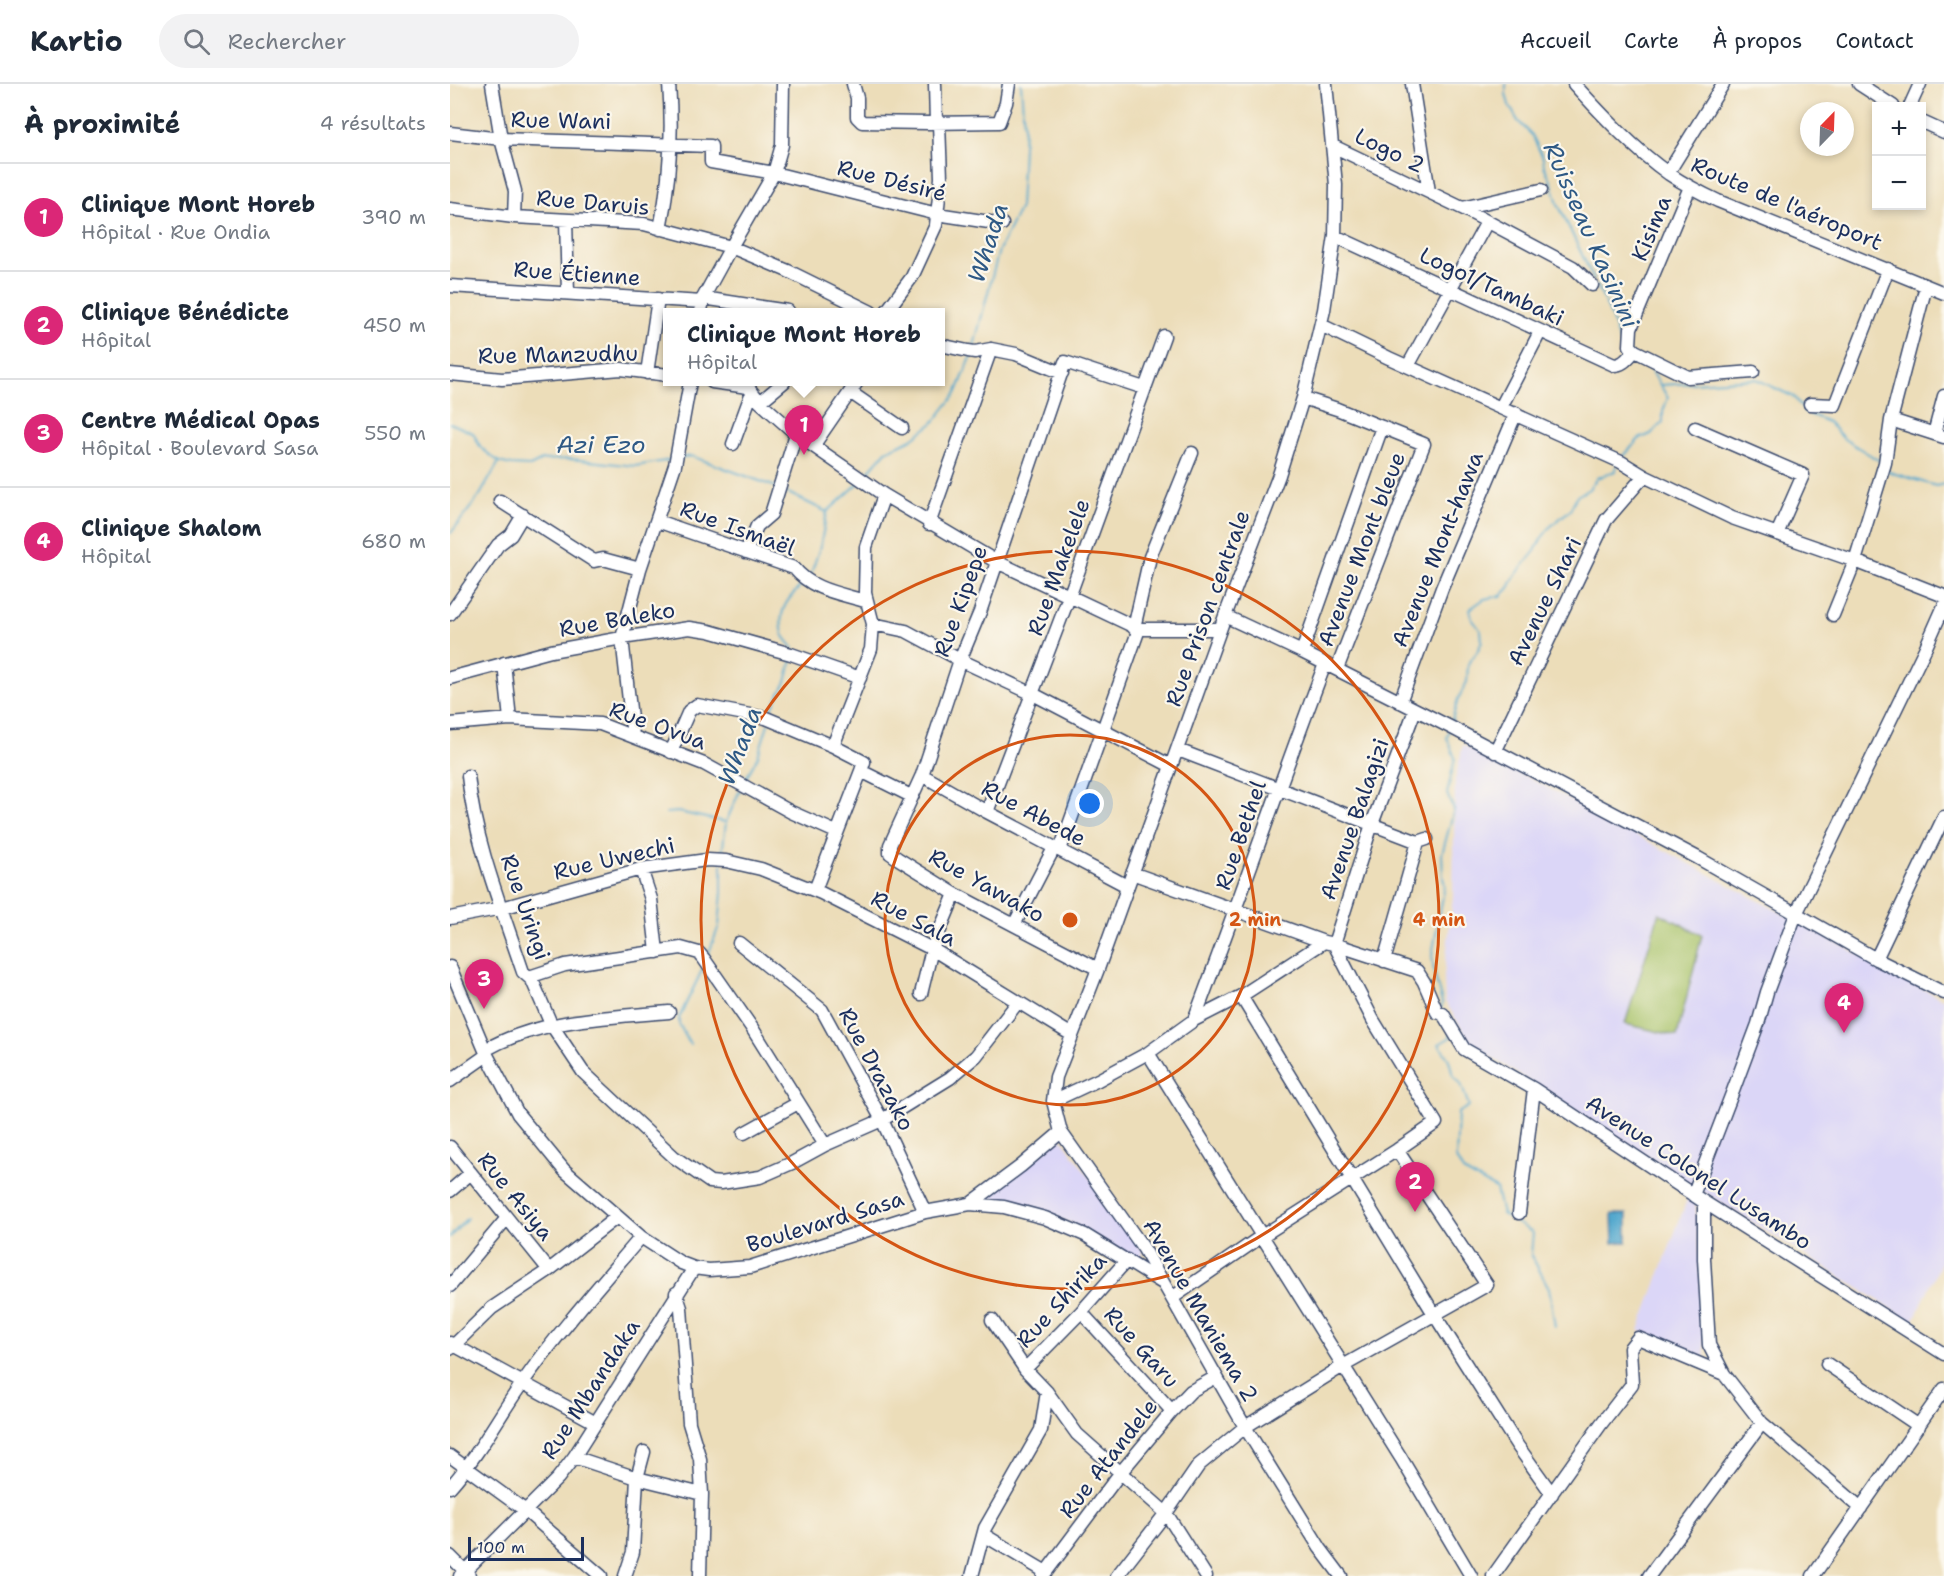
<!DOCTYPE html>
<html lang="fr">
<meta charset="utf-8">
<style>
:root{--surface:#fff;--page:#f2f2f3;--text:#1f2937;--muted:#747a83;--line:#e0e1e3;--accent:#db2777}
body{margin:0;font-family:"Shantell Sans",sans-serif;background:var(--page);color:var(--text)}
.controls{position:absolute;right:18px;top:18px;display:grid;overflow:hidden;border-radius:0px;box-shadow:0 3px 9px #0003}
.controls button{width:54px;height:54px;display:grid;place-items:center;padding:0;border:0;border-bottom:2px solid var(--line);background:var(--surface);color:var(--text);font:30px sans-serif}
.compass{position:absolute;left:1350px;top:18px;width:54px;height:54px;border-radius:50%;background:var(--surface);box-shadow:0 3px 9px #0003;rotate:23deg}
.scale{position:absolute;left:18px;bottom:15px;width:116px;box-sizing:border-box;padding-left:6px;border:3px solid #1b2f5e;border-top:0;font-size:16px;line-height:21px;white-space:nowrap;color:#1b2f5e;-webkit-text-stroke:4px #fbf7ec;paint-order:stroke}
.you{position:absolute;left:640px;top:720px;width:21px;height:21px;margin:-15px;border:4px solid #fff;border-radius:50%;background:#1a73e8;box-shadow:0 0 0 9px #1a73e833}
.badge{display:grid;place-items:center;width:39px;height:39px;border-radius:50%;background:var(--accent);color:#fff;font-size:20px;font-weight:700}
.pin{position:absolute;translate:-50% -50px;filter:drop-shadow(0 2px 3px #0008)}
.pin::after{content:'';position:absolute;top:32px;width:21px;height:18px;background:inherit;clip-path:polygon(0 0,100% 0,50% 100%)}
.popup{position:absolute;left:213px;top:224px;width:282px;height:78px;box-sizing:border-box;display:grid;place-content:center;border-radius:0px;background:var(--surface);filter:drop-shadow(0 2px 4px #0005);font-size:20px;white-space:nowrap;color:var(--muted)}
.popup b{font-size:22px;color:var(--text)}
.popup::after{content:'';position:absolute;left:50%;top:100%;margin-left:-12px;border:12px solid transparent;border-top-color:var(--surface)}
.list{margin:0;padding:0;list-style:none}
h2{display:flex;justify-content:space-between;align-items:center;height:78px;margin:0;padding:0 24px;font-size:26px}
h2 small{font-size:20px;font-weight:400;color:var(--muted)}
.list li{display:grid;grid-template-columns:39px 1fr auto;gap:18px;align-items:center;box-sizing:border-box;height:108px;padding:0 24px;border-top:2px solid var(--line)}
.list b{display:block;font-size:22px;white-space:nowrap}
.list p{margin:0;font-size:20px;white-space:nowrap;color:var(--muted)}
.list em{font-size:20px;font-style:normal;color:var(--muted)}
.icon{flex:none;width:33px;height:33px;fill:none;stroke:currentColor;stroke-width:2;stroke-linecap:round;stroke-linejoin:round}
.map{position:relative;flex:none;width:1494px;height:1492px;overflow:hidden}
header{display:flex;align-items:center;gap:36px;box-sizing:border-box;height:84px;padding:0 30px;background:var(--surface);border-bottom:2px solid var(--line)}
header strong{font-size:28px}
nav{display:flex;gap:33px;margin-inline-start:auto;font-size:21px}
.search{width:420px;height:54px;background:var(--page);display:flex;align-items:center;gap:15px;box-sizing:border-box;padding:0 21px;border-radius:33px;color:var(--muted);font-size:22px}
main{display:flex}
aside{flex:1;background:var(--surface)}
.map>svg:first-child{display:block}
</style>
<header>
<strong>Kartio</strong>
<div class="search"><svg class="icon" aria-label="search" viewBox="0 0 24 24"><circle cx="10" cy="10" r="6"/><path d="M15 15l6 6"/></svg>Rechercher</div>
<nav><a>Accueil</a><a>Carte</a><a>À propos</a><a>Contact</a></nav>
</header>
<main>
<aside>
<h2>À proximité<small>4 résultats</small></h2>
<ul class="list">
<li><span class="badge">1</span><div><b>Clinique Mont Horeb</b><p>Hôpital · Rue Ondia</p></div><em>390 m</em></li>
<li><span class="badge">2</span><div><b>Clinique Bénédicte</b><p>Hôpital</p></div><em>450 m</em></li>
<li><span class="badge">3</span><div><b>Centre Médical Opas</b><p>Hôpital · Boulevard Sasa</p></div><em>550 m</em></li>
<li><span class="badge">4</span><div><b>Clinique Shalom</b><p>Hôpital</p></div><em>680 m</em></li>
</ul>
</aside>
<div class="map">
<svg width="1494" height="1492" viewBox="0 0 1494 1492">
<rect width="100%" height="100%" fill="#fbf7ec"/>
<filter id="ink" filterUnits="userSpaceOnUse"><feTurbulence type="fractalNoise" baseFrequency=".0167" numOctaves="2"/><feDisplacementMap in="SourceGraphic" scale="12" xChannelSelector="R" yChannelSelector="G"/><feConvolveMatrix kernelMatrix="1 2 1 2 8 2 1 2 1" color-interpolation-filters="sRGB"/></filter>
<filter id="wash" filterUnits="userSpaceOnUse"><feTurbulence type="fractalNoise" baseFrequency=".008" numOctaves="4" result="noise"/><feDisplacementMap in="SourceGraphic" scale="24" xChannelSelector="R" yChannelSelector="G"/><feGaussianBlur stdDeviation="1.35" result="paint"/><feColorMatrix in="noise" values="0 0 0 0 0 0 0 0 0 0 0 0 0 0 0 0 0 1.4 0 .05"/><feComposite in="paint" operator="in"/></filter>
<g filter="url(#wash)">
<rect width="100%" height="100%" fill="#ecddb9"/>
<!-- built -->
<path fill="#dbd6f7" d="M1013 661 1089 699 1494 916V1173L1463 1238 1236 1097 1021 960 995 917 994 892 1003 812 1005 696Z
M611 1054 693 1167 690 1178 619 1138 556 1120 535 1112Z
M1239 1110 1245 1113 1255 1274 1189 1246Z"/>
<!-- green -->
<path fill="#a7c269" stroke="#617864" stroke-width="1.5" d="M1209 829 1252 851 1227 952 1175 940Z"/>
<!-- water -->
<path fill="#52a8ce" stroke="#366c96" stroke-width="1.5" d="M1162 1130H1177V1158L1163 1159Z"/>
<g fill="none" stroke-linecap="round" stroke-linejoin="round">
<!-- stream -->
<path stroke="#52a8ce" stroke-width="2" d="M1056 0V10L1059 21 1068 37 1082 51 1093 74 1094 82 1102 99 1108 120 1144 196
M1147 201C1152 212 1157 222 1161 232 1165 243 1167 259 1177 266
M524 262 549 166 570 123 574 43 571 0
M1211 301 1306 295 1344 313 1355 328 1378 338 1394 355 1430 377
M0 339 23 349 31 364 49 378 61 381 80 382 92 376 121 375 185 382 221 376
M230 374 241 372 326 403
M1172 374 1189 355 1201 350 1213 338V327L1218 314 1201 286 1186 274
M1437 386 1439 388 1486 402 1494 400
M417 389 436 367 462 355 483 339 506 310 522 271
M334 407 377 428
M1 449 30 411 49 378
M360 493 370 463 377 428 409 399
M344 565C341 560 334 554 333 550 327 526 338 514 354 499
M318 631 336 598 342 576
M1001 639 1008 615 1017 598 1018 580 1027 568 1032 557 1031 547 1022 535 1020 525 1034 515 1051 512 1059 504 1065 492 1085 467 1091 455 1101 442 1120 426 1127 412 1139 405 1147 394 1165 387 1166 382
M294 698 308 672 318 640
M216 729 228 728 275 738
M272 771 276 738 290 706
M258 871 269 842 272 808V780
M991 925 992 919 984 888 982 871 995 801 993 794 992 770 1004 726 997 710 1005 674 997 654 999 647
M1000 951 1001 953 989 960 999 976 1003 991 1011 1000 1019 1022 1008 1029 1006 1075 1013 1087 1046 1105 1052 1130 1083 1149 1081 1171 1099 1204 1105 1243
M240 960 229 940V934L254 882
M0 1153 17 1134"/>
</g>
</g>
<g filter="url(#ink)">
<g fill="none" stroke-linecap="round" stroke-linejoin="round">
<!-- minor casing -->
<g stroke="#3a496c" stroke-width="15">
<path id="minor" d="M42 0 51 55 65 107 64 133
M403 0 407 14V33L412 38 478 39 549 38 556 19 559 0
M485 0 486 39
M876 0 886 101 885 152 874 226 853 314 829 391 775 532 648 885 606 993 603 1017 611 1048 694 1165 795 1343 870 1464 891 1492
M962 0 979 108
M1124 0C1153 32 1184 65 1219 90 1234 100 1251 109 1268 117L1494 209
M1409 0 1443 22
M1460 22 1470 0
M1472 38 1494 48
M0 49 51 55 261 62V78L324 89 487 130 552 140
M883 62 1012 124 1123 183 1142 201
M1218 89 1273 0
M1012 124 1091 106
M0 125 64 133 194 140 281 163 338 187 421 228
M116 136 118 209
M210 145C220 97 223 49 219 0
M885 152 1164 281C1174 281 1178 273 1185 267
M0 202 252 218
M253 214 338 227
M251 228 253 214 281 163 324 89 332 61 333 0
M436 228 462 193 486 141 491 94 489 39
M871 241 939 274 1171 378 1194 392 1282 434 1405 477 1494 512
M490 261 518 267 525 268 541 265 566 270 612 289
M1185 267 1180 262 1181 244 1240 103
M1185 267 1238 293 1303 288
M958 282 1037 138
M197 289 208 215
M0 290 52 295 171 285 218 291
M262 298 298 303
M294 298 310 318 346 350 434 411 547 478 689 545H770
M400 308 452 344
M853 314 887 325 974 360 887 585
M310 318 334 298
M1360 320 1385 321 1438 185
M1051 323 1090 248
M1441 336 1494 353
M1245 344 1353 391 1327 450
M1484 350 1494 312
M283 360 302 308
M363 362 407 298
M50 417 144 477 153 475 190 485
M207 437 344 484C362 506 388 509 415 517
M479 440 541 265
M296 468 307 442 321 430 346 350
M0 530 48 461 61 451 73 431
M1383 531 1405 477 1435 379 1441 336 1476 202
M775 532 852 568 1004 645 1248 774 1426 875 1494 909
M423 540 456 547 510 576 583 610 721 682
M684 544 700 473 742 369
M852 568 932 343
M54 579 60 635
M0 594 101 567 172 554 239 544 259 547 341 570 410 594
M950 618 992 504 1066 329
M0 640 60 635 150 640 254 680 341 728 386 748
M183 652 172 554 190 485 225 381 240 298
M383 662 421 565 423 540 415 509 416 463 434 411
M728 666 968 758 977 755
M221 668 239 627 247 621 316 634 383 662 414 678 411 687 461 712
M1045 668 1156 436 1194 392
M472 691 537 728 677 802
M18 692C25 759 52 825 73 888L82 896 101 940 133 988 224 1073 260 1098 271 1099 310 1093 342 1079 375 1061 432 1036 500 994 526 972 568 918
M537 728 619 513 714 252
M610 766 689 545
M191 785 201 815 207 868
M682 789 874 858
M365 806 411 687
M0 834 52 824 191 785 257 776 276 777 311 785 371 809 482 865 622 951
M564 841 604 764
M289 859 372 926 432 1036 475 1128
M884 860 923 936 986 1039 947 1066 812 1152 951 1374 1021 1492
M884 860 922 740 965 626
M1426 875 1494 733
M934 877 968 758
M0 883 37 971 68 1030 114 1086 191 1153 231 1179 244 1184 259 1186 300 1183 475 1128 520 1120 554 1123 595 1134 635 1151 711 1198
M648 885 505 810 447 774 440 769V761L472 691 510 576 530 528 615 278 694 304
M79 893 115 881 231 864 249 869 254 875 302 944 375 1061
M471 910 482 865 505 810
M791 912 984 1230 1067 1361 1102 1410
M744 936C789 818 830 698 875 580
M35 966C91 934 156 934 219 928
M698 969 812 1152 722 1214
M0 997 37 971
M603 1017 648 996 698 969 744 936 791 912 874 858 884 860 967 887 974 898 987 928 993 930 1014 965 1084 1005 1254 1118 1494 1270
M294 1049 348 1019
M0 1063 99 1186
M0 1107 21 1089
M1243 1111 1283 1007 1308 940 1317 908 1346 830 1475 565 1494 522
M1254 1118V1175L1259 1261 1274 1290 1312 1339 1411 1424
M520 1120 571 1082 611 1048
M1069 1129 1084 1005
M0 1202 57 1134
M226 1209 231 1224 239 1339 250 1375 252 1410 250 1492
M631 1228 722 1327
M542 1236 575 1285 597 1308 627 1350 716 1429 756 1492
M0 1259 146 1339
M0 1265 42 1224 99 1186 167 1133
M1377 1280 1469 1342
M575 1285 631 1228 677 1176
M0 1372 76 1427 151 1492
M124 1373 187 1394 252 1410
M0 1403C29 1371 48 1333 73 1298 109 1247 151 1200 191 1153
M534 1451 596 1488
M0 1472 19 1491
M10 1492 108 1394 124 1373 244 1184
M175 1492 183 1468 187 1394 194 1368
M522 1492 535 1444 591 1346 597 1308
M593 1492 671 1388 722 1327 741 1307 766 1293
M667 1492 716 1429 749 1381 795 1343 893 1282 1037 1201 947 1066
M1043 1492 1151 1340 1182 1300 1180 1264 1188 1254 1274 1290
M1199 1492 1312 1339
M1363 1492 1494 1305"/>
</g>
<!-- minor -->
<use href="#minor" stroke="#fff" stroke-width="12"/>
</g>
</g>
<!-- distance rings -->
<g fill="none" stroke="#d45514" stroke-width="3">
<circle cx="620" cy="836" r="185"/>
<circle cx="620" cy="836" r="369"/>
</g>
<g text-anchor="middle" stroke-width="4.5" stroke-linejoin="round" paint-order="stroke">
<!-- street labels -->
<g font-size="22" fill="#1b2f5e" stroke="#fbf7ec">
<text transform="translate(111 36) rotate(1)" y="8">Rue Wani</text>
<text transform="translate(940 66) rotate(26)" y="8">Logo 2</text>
<text transform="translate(442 96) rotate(14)" y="8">Rue Désiré</text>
<text transform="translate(143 118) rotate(5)" y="8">Rue Daruis</text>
<text transform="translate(1337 119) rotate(23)" y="8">Route de l'aéroport</text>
<text transform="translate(1201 144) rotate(-67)" y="8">Kisima</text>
<text transform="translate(127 189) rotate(4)" y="8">Rue Étienne</text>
<text transform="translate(1042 202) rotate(25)" y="8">Logo1/Tambaki</text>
<text transform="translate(108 270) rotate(-1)" y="8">Rue Manzudhu</text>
<text transform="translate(288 444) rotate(20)" y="8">Rue Ismaël</text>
<text transform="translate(911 465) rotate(-69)" y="8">Avenue Mont bleue</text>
<text transform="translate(987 465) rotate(-68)" y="8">Avenue Mont-hawa</text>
<text transform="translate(608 483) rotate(-70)" y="8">Rue Makelele</text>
<text transform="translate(510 517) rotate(-70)" y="8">Rue Kipepe</text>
<text transform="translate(1094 517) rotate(-64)" y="8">Avenue Shari</text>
<text transform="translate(757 524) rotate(-70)" y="8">Rue Prison centrale</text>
<text transform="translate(167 535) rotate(-10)" y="8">Rue Baleko</text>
<text transform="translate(208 641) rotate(20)" y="8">Rue Ovua</text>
<text transform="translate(584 729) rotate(28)" y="8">Rue Abede</text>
<text transform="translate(904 735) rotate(-71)" y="8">Avenue Balagizi</text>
<text transform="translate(790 751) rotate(-71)" y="8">Rue Bethel</text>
<text transform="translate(164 774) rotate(-13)" y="8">Rue Uwechi</text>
<text transform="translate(537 801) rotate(29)" y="8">Rue Yawako</text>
<text transform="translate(76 823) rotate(71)" y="8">Rue Uringi</text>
<text transform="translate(464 834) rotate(28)" y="8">Rue Sala</text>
<text transform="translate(427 985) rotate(62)" y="8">Rue Drazako</text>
<text transform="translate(1249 1088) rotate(33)" y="8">Avenue Colonel Lusambo</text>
<text transform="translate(66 1112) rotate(51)" y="8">Rue Asiya</text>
<text transform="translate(375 1137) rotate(-17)" y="8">Boulevard Sasa</text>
<text transform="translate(611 1216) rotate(-47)" y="8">Rue Shirika</text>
<text transform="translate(751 1226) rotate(60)" y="8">Avenue Maniema 2</text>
<text transform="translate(692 1263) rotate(48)" y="8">Rue Garu</text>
<text transform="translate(140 1305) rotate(-57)" y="8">Rue Mbandaka</text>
<text transform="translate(658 1374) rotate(-52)" y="8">Rue Atandele</text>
</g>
<!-- water labels -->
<g font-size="24" font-style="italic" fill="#2e5985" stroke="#fbf7ec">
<text transform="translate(1141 151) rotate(66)" y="8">Ruisseau Kasinini</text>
<text transform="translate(538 159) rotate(-72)" y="8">Whada</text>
<text x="151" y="369">Azi Ezo</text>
<text transform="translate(290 662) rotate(-69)" y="8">Whada</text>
</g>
</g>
<circle cx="620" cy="836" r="9" fill="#d45514" stroke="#fbf7ec" stroke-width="3"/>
<g font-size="18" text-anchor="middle" font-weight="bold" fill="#d45514" stroke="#fbf7ec" stroke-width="4.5" stroke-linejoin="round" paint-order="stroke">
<text x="805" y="842">2 min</text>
<text x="989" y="842">4 min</text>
</g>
</svg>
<div class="controls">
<button>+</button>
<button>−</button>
</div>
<svg class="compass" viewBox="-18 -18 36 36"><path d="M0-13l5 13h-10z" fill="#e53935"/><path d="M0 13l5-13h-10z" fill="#747a83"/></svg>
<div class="scale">100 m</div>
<div class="you"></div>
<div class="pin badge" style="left:354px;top:371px">1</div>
<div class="popup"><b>Clinique Mont Horeb</b>Hôpital</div>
<div class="pin badge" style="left:965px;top:1128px">2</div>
<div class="pin badge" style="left:34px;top:925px">3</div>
<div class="pin badge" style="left:1394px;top:949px">4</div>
</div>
</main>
